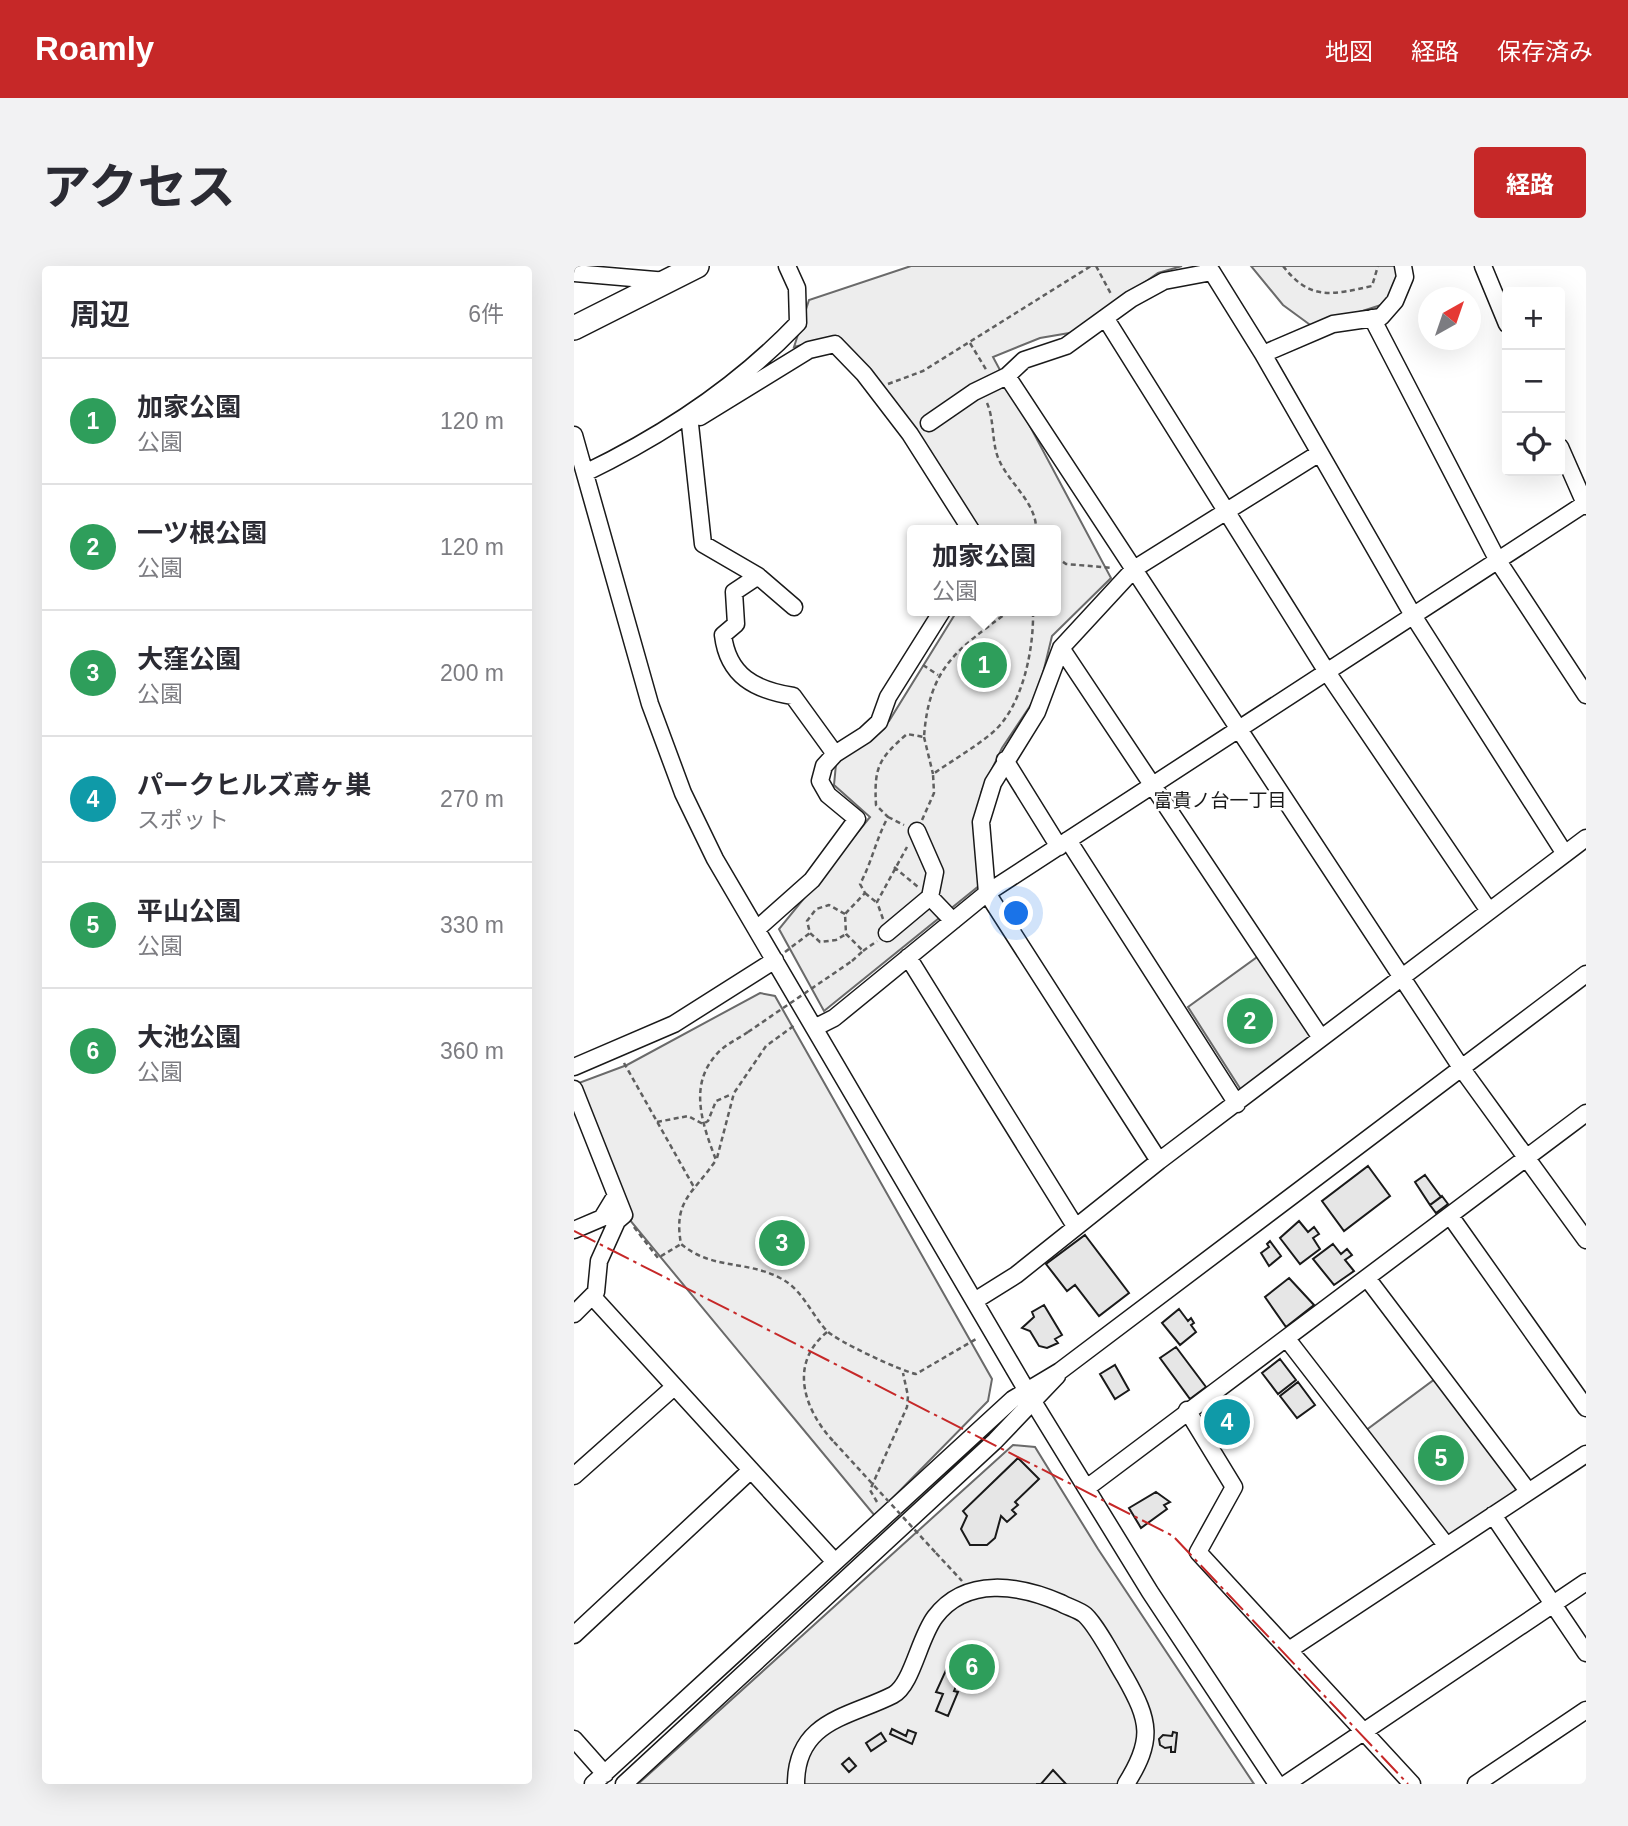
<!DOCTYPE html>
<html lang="ja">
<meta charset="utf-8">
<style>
:root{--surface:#fff;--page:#f2f2f3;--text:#2b2b33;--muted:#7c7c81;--line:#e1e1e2;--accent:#c62828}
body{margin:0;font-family:Arial,"Noto Sans JP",sans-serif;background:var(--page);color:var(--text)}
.controls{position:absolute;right:21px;top:21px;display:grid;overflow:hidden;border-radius:7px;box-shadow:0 7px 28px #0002}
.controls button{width:63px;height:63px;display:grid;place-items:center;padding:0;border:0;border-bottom:2px solid var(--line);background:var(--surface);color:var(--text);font:35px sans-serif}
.compass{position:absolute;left:844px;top:21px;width:63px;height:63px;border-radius:50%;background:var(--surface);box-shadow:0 7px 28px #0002;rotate:40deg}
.you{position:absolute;left:443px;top:648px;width:24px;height:24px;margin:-18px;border:5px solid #fff;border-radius:50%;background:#1a73e8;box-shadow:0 0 0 10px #1a73e833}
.badge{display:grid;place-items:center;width:46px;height:46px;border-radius:50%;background:var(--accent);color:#fff;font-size:23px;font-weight:700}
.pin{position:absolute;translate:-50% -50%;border:4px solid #fff;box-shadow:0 2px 7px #0006}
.popup{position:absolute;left:333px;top:259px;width:154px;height:91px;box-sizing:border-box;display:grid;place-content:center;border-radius:7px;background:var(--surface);filter:drop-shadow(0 2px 5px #0005);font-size:23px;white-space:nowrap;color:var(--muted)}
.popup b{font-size:26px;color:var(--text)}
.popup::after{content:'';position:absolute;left:50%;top:100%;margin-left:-14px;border:14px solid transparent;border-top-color:var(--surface)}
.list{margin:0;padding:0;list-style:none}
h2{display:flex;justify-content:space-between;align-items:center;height:91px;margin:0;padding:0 28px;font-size:30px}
h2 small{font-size:23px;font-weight:400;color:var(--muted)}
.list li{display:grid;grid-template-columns:46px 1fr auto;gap:21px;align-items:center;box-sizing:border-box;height:126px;padding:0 28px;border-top:2px solid var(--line)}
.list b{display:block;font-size:26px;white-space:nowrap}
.list p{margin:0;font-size:23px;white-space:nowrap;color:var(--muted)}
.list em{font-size:23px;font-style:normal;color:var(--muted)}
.icon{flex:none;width:38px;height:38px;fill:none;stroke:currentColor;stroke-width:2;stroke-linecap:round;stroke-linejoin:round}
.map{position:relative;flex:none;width:1012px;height:1518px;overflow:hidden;border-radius:7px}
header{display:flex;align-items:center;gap:42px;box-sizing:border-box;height:98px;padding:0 35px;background:var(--accent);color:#fff}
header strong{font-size:33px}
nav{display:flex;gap:38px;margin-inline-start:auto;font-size:24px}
.intro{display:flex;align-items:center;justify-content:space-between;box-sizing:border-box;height:168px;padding:0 42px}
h1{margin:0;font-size:49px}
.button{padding:18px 32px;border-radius:7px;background:var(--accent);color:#fff;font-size:24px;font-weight:700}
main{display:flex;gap:42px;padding:0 42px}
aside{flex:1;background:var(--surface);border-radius:7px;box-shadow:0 7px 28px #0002}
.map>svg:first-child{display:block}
</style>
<header>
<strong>Roamly</strong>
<nav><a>地図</a><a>経路</a><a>保存済み</a></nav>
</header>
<div class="intro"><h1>アクセス</h1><a class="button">経路</a></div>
<main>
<aside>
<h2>周辺<small>6件</small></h2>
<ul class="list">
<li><span class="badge" style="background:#2e9e5b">1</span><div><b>加家公園</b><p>公園</p></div><em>120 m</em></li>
<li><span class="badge" style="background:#2e9e5b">2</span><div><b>一ツ根公園</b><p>公園</p></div><em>120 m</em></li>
<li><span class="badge" style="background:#2e9e5b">3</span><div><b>大窪公園</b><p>公園</p></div><em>200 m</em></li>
<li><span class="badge" style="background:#0f9aa8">4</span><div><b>パークヒルズ鳶ヶ巣</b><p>スポット</p></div><em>270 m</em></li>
<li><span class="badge" style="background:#2e9e5b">5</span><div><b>平山公園</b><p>公園</p></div><em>330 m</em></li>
<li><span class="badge" style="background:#2e9e5b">6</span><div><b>大池公園</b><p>公園</p></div><em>360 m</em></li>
</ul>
</aside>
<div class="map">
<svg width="1012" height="1518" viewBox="0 0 1012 1518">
<rect width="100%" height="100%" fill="#fff"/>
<!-- built -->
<path fill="#ededed" stroke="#6a6a6a" stroke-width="2" d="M337 0H608L584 7 501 66 466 72 419 91 537 312 478 370 464 428 428 482 408 524 401 557 406 619 250 745 205 663 296 551 260 519 262 498 315 455 383 345H482V264H406L319 133 262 70 220 81 235 34Z
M677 0H823L824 8 819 28 807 39 739 61 709 39Z
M686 689 739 769 669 827 614 741Z
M186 727 201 730 418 1113 414 1135 301 1250 55 953 2 818 53 799Z
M861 1113 942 1220 941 1227 877 1269 870 1267 791 1165Z
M439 1179 461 1181 524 1283 680 1518H64Z"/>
<!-- building -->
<path fill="#e6e6e6" stroke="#1a1a1a" stroke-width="2" d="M794 900 816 930 770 965 748 935Z
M851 909 867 931 856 939 841 916Z
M868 930 874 938 862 947 856 939Z
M725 955 734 966 740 961 745 968 739 972 746 983 726 998 706 972Z
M511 969 555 1027 525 1050 501 1019 493 1025 472 998Z
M696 975 707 990 695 1000 687 987 695 981 693 978Z
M759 978 767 988 773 983 778 989 771 994 780 1005 760 1019 739 993Z
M715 1012 740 1039 712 1061 691 1031Z
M470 1039 488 1069 481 1073 484 1077 473 1082 465 1080 456 1065 448 1062 460 1051 458 1046Z
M605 1043 614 1055 617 1052 620 1057 617 1059 622 1066 606 1079 588 1057Z
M602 1081 632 1121 616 1133 586 1092Z
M706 1093 722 1114 704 1128 688 1107Z
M541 1099 555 1124 541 1133 526 1108Z
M724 1116 741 1139 723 1152 706 1130Z
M654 1134 658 1139 664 1134 667 1138 661 1143 675 1162 653 1178 632 1150Z
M444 1192 465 1213 441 1236 444 1239 438 1244 442 1248 433 1256 427 1250 421 1272 413 1279H396L387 1263 393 1250 389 1245Z
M582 1226 596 1236 590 1239 593 1243 567 1262 555 1242Z
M373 1402 391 1409 389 1415 385 1413 380 1425 384 1426 374 1450 362 1445 369 1428 362 1426Z
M318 1463 332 1470 334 1464 342 1467 338 1478 316 1468Z
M599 1466 603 1467 601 1486H597V1481L591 1482 586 1479 585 1473 589 1469 598 1470Z
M307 1467 312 1475 297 1485 292 1477Z
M275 1492 282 1500 275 1506 268 1498Z
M479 1504 492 1518H462H467Z"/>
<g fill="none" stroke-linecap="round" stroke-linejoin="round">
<!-- minor casing -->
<g stroke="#1a1a1a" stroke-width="19">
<path id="minor" d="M909 0 933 58
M0 7 93 15
M798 52 924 295 1012 429
M532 53 753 406 915 645
M689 88 759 58 807 51 821 35 831 11 829 0
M433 110 888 803 1012 974
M355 157 400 126 433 110 450 94 492 80 557 33 590 15 638 6 689 88 840 351 991 588
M0 169 76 438 109 527 141 593 460 1137 576 1326 703 1518
M986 181 1012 240
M11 207C90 169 163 121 224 57L223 22 213 0
M184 310 220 341
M487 382 747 772
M261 488 219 430C181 424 154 410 149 369L162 358 160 326 184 310 129 278 115 149 126 151 235 84 261 78 290 108 336 168 397 264
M431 494 485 581
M343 565 361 606 356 631 379 655
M494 574 663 838
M183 663 238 614 283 553 254 529 246 515 250 500 261 488 291 469 305 456 314 431 368 345
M313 667 356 631
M334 691 501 960
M240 762 260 752 413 627 1012 237
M0 801 100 758 201 694
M0 823 50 949 43 955 25 995 22 1026 0 1048
M585 895 413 627 407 556 419 517 463 446 487 382 560 303 744 188
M877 951 1012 1142
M0 964 28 952 42 929
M793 1012 954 1225
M19 1031 261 1296
M402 1034 442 1009 585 895 1012 572
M713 1073 872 1279
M613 1144 660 1221 624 1286 838 1518
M0 1210 100 1121
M514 1221 1012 847
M919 1249 1012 1387
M0 1369 177 1204
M715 1384 1012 1188
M0 1473 31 1508
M19 1518 439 1133 486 1105 1012 708
M50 1518 421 1175 483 1110
M222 1518C222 1454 276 1451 319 1429 338 1419 345 1372 361 1351 392 1310 446 1319 487 1337 494 1341 505 1344 511 1349 524 1361 541 1395 551 1411 576 1455 580 1474 552 1518
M712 1518 1012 1316
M902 1518 1012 1444"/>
</g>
<!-- highway casing -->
<g stroke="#1a1a1a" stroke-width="26">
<path id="highway" d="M0 62 123 0"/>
</g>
<!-- path -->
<path stroke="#5f5f5f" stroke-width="2.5" stroke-dasharray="5 3.5" stroke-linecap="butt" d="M522 0 537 28
M709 0C736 35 758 29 798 20L804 0
M396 77 413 105
M314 118 349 105 517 0
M413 137C421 155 417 179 426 196 437 219 463 238 462 264
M482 291 492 298 539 302
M482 312 485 313 482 331
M349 399 364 409
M350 471 359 508
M314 551 330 559
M348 554 360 527 359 508C379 494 400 482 418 467 449 441 460 382 459 345
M320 601 344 621
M291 627 302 636
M271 648 255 639 242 643 233 655 236 667 246 676 262 674 272 668
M309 653 303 636 333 581
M289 685 303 675
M211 686 236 667
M278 695 289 685 272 668 271 648 291 627 286 618C298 596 302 573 314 551L302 539C300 502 304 493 333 468L350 471C355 401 383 384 435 345
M174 766C164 773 150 779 142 789 114 820 129 860 142 894 119 928 99 934 107 978 138 1004 172 994 206 1012 228 1023 236 1046 252 1064 262 1075 327 1105 342 1108L402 1073
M50 797 121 923
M83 856 114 850 129 858 134 855 142 835 158 828
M143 892 160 827 192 780 221 759
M60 961 84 992 107 978
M253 1066C214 1098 230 1144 260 1176
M303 1236 296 1224 333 1141 334 1130 329 1107
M362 1287 388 1315"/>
<!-- minor -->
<use href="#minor" stroke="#fff" stroke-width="16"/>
<!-- highway -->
<use href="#highway" stroke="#fff" stroke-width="23"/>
<!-- path-bridge -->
<path stroke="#5f5f5f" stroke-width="2.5" stroke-dasharray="5 3.5" stroke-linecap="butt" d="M174 766 278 695
M260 1176 362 1287"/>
<!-- power -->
<path stroke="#c62828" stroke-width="2" stroke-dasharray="24 5 3.5 5" stroke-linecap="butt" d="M0 965 599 1270 834 1518"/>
</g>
<g text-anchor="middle" stroke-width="5" stroke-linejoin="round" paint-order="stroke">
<!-- neighbourhood labels -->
<g font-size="19" fill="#1a1a1a" stroke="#fff">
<text x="646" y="541">富貴ノ台一丁目</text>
</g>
</g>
</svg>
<div class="controls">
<button>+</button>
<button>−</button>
<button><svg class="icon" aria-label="locate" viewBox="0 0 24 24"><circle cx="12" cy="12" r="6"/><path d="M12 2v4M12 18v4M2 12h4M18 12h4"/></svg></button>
</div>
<svg class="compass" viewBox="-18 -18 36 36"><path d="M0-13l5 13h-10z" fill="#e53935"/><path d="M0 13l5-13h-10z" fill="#7c7c81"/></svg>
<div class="you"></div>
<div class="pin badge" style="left:410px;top:399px;background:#2e9e5b">1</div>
<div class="popup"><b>加家公園</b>公園</div>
<div class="pin badge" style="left:676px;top:755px;background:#2e9e5b">2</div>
<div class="pin badge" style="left:208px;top:977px;background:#2e9e5b">3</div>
<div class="pin badge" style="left:653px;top:1156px;background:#0f9aa8">4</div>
<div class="pin badge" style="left:867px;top:1192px;background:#2e9e5b">5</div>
<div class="pin badge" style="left:398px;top:1401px;background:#2e9e5b">6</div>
</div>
</main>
